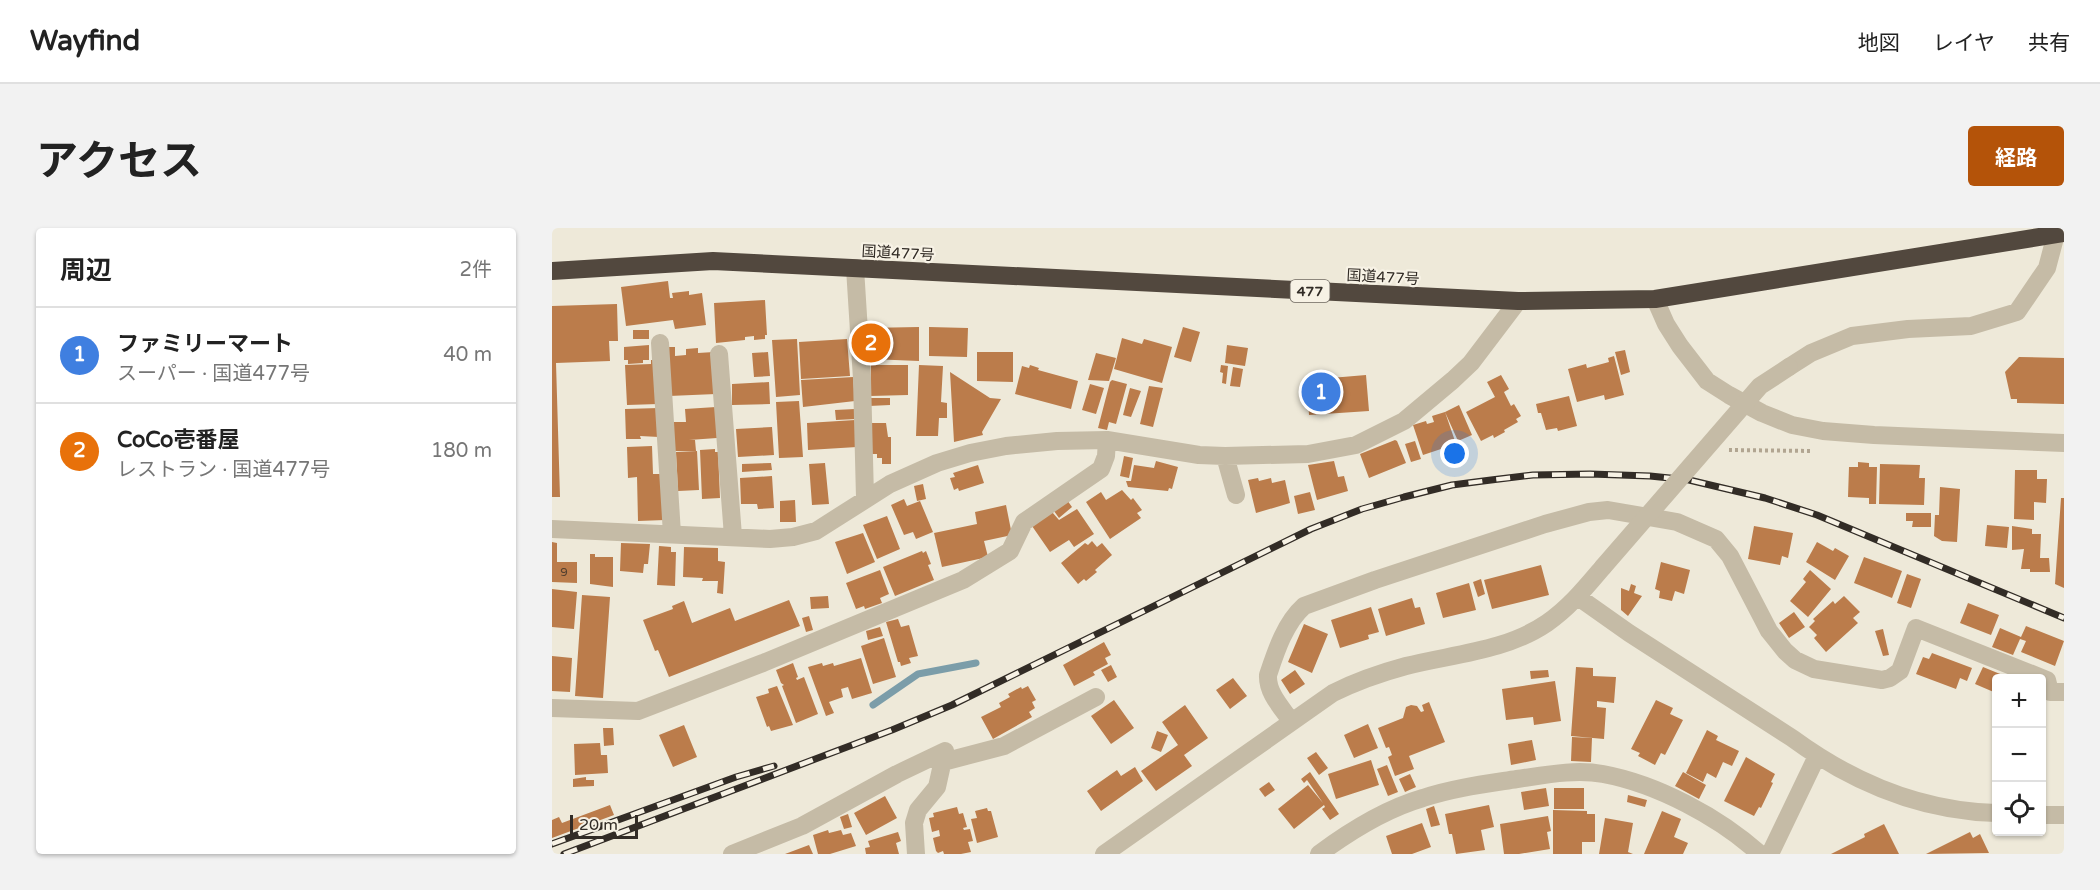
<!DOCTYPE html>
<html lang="ja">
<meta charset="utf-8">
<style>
:root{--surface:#fff;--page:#f2f2f2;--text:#222;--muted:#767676;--line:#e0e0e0;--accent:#b45309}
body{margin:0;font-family:"Varela Round","Noto Sans JP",sans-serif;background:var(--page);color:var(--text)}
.controls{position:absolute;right:18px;bottom:18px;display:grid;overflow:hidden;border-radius:6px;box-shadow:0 2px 4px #0004}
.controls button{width:54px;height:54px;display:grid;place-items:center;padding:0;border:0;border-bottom:2px solid var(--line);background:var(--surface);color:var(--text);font:30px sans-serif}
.scale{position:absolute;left:18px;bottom:15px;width:68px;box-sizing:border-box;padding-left:6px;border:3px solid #322c26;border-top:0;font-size:16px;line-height:21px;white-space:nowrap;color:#322c26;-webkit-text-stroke:4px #f7f2e5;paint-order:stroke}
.you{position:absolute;left:903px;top:226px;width:21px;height:21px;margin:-15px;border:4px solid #fff;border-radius:50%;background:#1a73e8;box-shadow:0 0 0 9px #1a73e833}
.badge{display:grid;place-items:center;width:39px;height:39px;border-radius:50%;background:var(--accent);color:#fff;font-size:20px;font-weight:700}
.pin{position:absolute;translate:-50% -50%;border:3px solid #fff;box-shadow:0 2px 6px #0006}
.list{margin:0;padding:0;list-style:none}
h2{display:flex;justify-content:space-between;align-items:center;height:78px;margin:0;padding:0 24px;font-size:26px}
h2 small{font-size:20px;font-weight:400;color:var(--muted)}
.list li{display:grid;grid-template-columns:39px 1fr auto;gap:18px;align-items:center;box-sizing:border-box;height:96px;padding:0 24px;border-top:2px solid var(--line)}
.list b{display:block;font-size:22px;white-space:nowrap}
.list p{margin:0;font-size:20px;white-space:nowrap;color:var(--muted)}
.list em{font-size:20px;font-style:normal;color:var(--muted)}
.icon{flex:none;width:33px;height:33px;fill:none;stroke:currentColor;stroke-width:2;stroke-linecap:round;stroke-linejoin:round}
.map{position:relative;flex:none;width:1512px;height:626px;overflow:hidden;border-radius:6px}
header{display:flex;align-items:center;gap:36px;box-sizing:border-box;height:84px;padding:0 30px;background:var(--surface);border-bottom:2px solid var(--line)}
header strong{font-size:28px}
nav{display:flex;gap:33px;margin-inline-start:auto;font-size:21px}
.intro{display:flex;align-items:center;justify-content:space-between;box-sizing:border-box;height:144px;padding:0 36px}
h1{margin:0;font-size:42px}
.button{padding:15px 27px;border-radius:6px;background:var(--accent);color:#fff;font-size:21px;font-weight:700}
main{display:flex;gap:36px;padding:0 36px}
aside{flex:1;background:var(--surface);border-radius:6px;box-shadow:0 2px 4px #0004}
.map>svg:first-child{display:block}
</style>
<header>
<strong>Wayfind</strong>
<nav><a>地図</a><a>レイヤ</a><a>共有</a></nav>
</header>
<div class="intro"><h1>アクセス</h1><a class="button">経路</a></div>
<main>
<aside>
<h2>周辺<small>2件</small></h2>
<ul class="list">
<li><span class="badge" style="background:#3f7fe0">1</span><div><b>ファミリーマート</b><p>スーパー · 国道477号</p></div><em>40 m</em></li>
<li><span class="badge" style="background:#e8710a">2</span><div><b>CoCo壱番屋</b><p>レストラン · 国道477号</p></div><em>180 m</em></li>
</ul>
</aside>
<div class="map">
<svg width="1512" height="626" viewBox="0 0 1512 626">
<rect width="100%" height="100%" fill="#eee9d9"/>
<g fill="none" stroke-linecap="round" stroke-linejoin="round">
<!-- stream -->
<path stroke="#7b9da9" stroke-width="7" d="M321 477 366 446 424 435"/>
</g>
<!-- building -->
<path fill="#bb7c4b" d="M116 53 118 70H121L120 65 137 63V67L150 65 154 97 123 101 121 92 74 98 69 59Z
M213 72 215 107H213V111L202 112V108L193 109V112L164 115 162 75Z
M65 76 66 113H57L58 133 4 135 8 269H0V78Z
M367 99V133L318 131V126H315L314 100Z
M377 99 416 100 415 129 377 128Z
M631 99 648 104 639 134 622 129Z
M81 102H97V111H81Z
M570 110 590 116 592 111 620 119 610 155 562 141Z
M245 111 248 167 224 169 220 112Z
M295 111 298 148 249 151 247 114Z
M97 117V132H91V135L76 136V132H72V119Z
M675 117 696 120 693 138 673 135Z
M115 119H123V128L134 127V121L146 120V125L162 124 164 166 117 168Z
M1073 122 1078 144 1069 147 1063 124Z
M216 124 218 148 202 149 200 125Z
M425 124H461V154L425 153Z
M544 125 564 130 557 153 536 152Z
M1062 128 1072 167 1053 172 1052 167 1025 174 1016 141 1034 136 1035 140 1057 134 1056 130Z
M1467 129 1512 130V176L1465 175V171H1459L1453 144Z
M99 132H104L106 176 75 177 73 137 99 136Z
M319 137H356V167L318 168Z
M367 137 391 138 389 174 395 175V190H387L386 208H364Z
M478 137 487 140 486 142 526 153 519 181 463 166 470 138 477 140Z
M669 137 676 138 674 156 670 155 671 145 668 144Z
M681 139 691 141 688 159 678 158Z
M398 144 438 170 449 171 430 204 431 207 402 214Z
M814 147 817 183 757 187 755 152Z
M949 147 957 161 952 164 959 178 962 176 969 188 964 191 966 194 952 202 953 204 942 210 941 207 929 213 914 184 943 169 935 154Z
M301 149 303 173 251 179 249 152Z
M560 152 575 156 564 196 557 194 555 202 546 200 558 154Z
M217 154 218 176 180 177V156Z
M538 156 552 160 544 186 530 182Z
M597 158 611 160 601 199 588 196Z
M578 160 589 163 579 189 571 187Z
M1017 168 1025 198 1006 203 1005 200 994 202 989 185H986L984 176Z
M317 170H338V177L317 178Z
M247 173 251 229 227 230 224 174Z
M907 177 920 207 906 213 893 184Z
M164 179 165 210 137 212H143L144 223H122V194H134L133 181Z
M107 180V209L88 208 89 211H74L73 181Z
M303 181 304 191 284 192 283 182Z
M893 184 904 216 871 227 861 197 874 193 875 196 882 194 880 188Z
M303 192 305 219 256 222 255 195Z
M319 195H334L336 209H339V236H330V230H325V226H320Z
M220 199 222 227 186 229 184 201Z
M843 212 845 213 854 235 817 250 808 226Z
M863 213 869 231 859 234 853 216Z
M100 218 101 246H112L113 292 86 293 85 249 76 250 75 219Z
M163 221V224H166L168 270 150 271 148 222Z
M145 223 147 262 126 263 124 224Z
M572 228 581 230 577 250 568 248Z
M604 233 626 239 620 261 617 260 616 263 576 259 574 253H579L582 237 602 240Z
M782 233 786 249 792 248 796 263 765 272 756 237Z
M1306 234 1317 235V239H1325L1324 276H1317V270L1296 269 1297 239H1306Z
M219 235 220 242 190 244V236Z
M273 235 277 276 260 277 257 236Z
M1328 236 1368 237 1367 250H1373L1372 277 1327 276Z
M426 237 432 255 407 263 406 260 402 262 398 250 403 249 401 245Z
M1463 242H1485V251H1495L1494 275 1482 274V292L1462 291Z
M220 248 222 280 206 281 205 276H189L188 250Z
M706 250 707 253 719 250 720 255 733 252 738 275 704 285 696 252Z
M371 256 374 271 365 273 362 258Z
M1388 259 1408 261 1405 314 1390 313 1382 308 1383 287H1387Z
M570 262 579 272 581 270 590 282 585 285 589 290 558 311 534 274 549 264 554 272Z
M758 264 763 282 746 286 742 268Z
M1509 270H1512V360L1503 356Z
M352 271 355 278 368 273 381 304 364 311 361 304 352 307 339 277Z
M243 272 244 294H228V273Z
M515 272 520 279 507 290 502 283Z
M454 277 460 307 432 313 436 329 390 339 382 305 425 296 423 284Z
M525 281 542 306 522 319 517 312 498 324 480 298 500 284 507 292Z
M1354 285H1379V299H1360L1361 293H1354Z
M335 288 348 321 325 331 311 297Z
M1435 297 1457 299 1455 320 1433 318Z
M1202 298 1241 305 1236 330 1230 328 1228 337 1196 331Z
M1460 298 1480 301V306H1489L1488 330H1497L1498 344H1478V341H1469L1472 321 1460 322Z
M311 305 323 334 295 346 283 314Z
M540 313 545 319 550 315 560 327 543 342 545 344 534 353 532 351 526 356 509 335 533 315 536 317Z
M0 314 5 315V334H25V355L0 354Z
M1265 314 1281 323 1283 320 1297 328 1283 352 1254 334Z
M69 315 98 316 96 336H92L91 345 68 343Z
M107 318 119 319V324H124L123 358 105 357Z
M132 319 166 320V333L173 334 171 366 165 365 166 353H150L151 350 131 349Z
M370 323 371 325 374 323 379 336 376 337 382 352 343 368 331 339Z
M38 326H43V329H61V359L38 356Z
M1312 329 1350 343 1340 370 1302 355Z
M1109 334 1138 342 1132 366 1123 363 1120 373 1107 370 1108 363 1103 361Z
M989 337 997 367 940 381 932 352Z
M328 342 337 366 328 370 330 375 313 381 312 378 304 381 294 355Z
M1258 342 1279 361 1256 389 1238 373 1254 354 1251 351Z
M1355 346 1369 351 1359 380 1345 375Z
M929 351 933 366 926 369 921 354Z
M917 355 924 382 891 390 884 365Z
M1079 356 1084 358 1082 365 1090 368 1076 388 1069 382V360L1077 363Z
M0 361 25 364 22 401 0 399Z
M30 367 58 369 51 470 23 468Z
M276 368 277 380 259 381 258 369Z
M1292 368 1308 384 1301 390 1306 395 1274 424 1262 410 1265 407 1257 399 1263 393 1261 391 1281 373 1283 376Z
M860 370 863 380 868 379 873 396 834 408 826 381Z
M237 372 248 398 117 449 106 422 103 423 91 392 121 381 120 378 132 373 140 395 178 380 183 393Z
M1416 375 1447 387 1439 407 1408 395Z
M819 379 827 404 816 407 817 411 788 420 779 392Z
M1242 384 1253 399 1237 410 1227 395Z
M257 388 261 402 254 404 250 390Z
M346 391 349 399 357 397 366 428 357 430 359 435 349 438 348 434H346L334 394Z
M752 396 776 406 760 445 736 434Z
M1474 398 1512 413 1503 438 1469 424 1474 413 1468 411 1461 427 1440 419 1448 400 1469 409Z
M328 399 331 408 316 412 314 403Z
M1331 401 1337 427 1331 428 1323 403Z
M332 410 344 449 321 456 309 418Z
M552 414 559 427 553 430 556 436 541 444 543 447 522 458 511 437Z
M1380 425 1420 440 1415 453 1408 450 1404 461 1364 446 1371 429 1377 431Z
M0 428 20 430 18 464 0 463Z
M309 430 320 465 300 471 296 459 289 461 291 469 277 474 282 485 274 488 256 439 270 435 271 438 281 435 282 438Z
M241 435 246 449 244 450 245 452 252 449 266 486 244 495 230 458 232 457 229 455 224 442Z
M559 437 565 449 556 454 549 442Z
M1024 439 1041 440V448L1064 449 1062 475 1045 473V479L1054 480 1052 511 1019 508Z
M1431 439 1453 448 1452 451H1444V465L1423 456Z
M743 442 753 456 738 466 729 452Z
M996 442 997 449 979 451 978 443Z
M681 450 695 468 678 481 664 462Z
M1003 453 1009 493 982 497 981 489 954 492 950 461Z
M225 458 241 497 219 503 217 498 215 499 204 469 217 465 216 461Z
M476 458 484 472 480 474 483 480 477 484 480 489 441 511 429 489 449 479 447 475 458 469 456 466 469 459 470 461Z
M562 472 582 500 559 516 539 488Z
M1104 472 1121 480 1118 486 1131 492 1113 527 1109 525 1103 537 1086 528 1088 525 1079 521Z
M877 474 893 514 857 528 862 541 843 548 836 529 840 527 837 519 834 520 826 500 851 490 854 479 859 477 865 478 869 484 872 483 870 477Z
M633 477 656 510 632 527 640 538 604 563 589 543 626 517 610 494Z
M816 496 826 520 802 530 792 507Z
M132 497 145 529 121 539 107 507Z
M51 500H61L62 517 52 518Z
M1155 502 1166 508 1164 512 1187 523 1180 538 1171 534 1164 550 1155 545 1151 554 1134 545Z
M605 503 616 507 609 524 599 520Z
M1020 509 1040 510 1039 534 1019 533Z
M980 512 984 532 959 537 956 516Z
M48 515 49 527H55L56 545 23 547 22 516Z
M764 524 776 540 767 547 755 530Z
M1194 529 1223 546 1219 554 1221 555 1209 580 1207 579 1202 588 1172 573Z
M819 532 827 557 784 571 776 546Z
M835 537 846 564 836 568 825 541Z
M583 539 591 553 549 583 535 563 565 542 569 548Z
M758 544 787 586 778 592 770 581 773 579 772 577 742 601 726 581 756 557 771 575 755 552 752 555 749 551Z
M1131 544 1154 557 1147 571 1123 558Z
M858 546 864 559 853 564 847 551Z
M34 549V552H42V558L21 559V551Z
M717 554 723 562 713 569 707 561Z
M994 560 997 578 972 582 969 564Z
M1002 560H1032V581H1002Z
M1076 567 1095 572 1093 579 1075 574Z
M333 568 345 590 314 607 302 585Z
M58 577 62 587 0 610V592L7 589 10 595Z
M937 577 942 599 929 602 933 622 904 626 900 606H897L893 586Z
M882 578 888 597 879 599 874 581Z
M405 579 407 586 411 585 415 599 411 600 412 602 418 601 421 613 416 614 419 624 409 626H392L391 623 386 625 384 623 381 610 388 608 387 602 380 604 377 590 382 589 381 585Z
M435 580 436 583H439L446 609 425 615 419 591 425 590 423 583Z
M1001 582 1035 583V586H1043V614H1030V626H1001Z
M1110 583 1129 591 1122 609 1136 615 1131 626H1092Z
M296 586 300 599 292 601 288 589Z
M996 588 999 603 995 604 998 621 967 626H952L948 596Z
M1053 590 1081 595 1076 624 1081 626H1047Z
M870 595 879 619 860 626H840L834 608Z
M1332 596 1347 626H1279L1313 609 1312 606Z
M276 602 277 605 289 602 291 607 299 605 304 618 278 626H266L261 607Z
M346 604 349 613 344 615 347 626H314L313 620 318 619 316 613Z
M1418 604 1421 610 1428 606 1437 625 1374 626Z
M257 617 261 626H233Z"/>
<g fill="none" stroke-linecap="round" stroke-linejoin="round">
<!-- path -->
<path stroke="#b1a591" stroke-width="4" stroke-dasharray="3 3" stroke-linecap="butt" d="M1177 222 1260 223"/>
<!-- minor -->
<path stroke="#c5bba6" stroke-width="18" d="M303 40 310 151 313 270
M1103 71 1114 96 1128 118 1155 153 1177 167 1210 185 1240 197 1271 203 1322 207 1512 215
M108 115 120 306
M167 126 181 308
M1237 139 1259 125 1300 108 1356 101 1419 98 1465 84 1495 40 1504 6
M673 228 684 267
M0 301 218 311 241 309 264 303 338 256 385 235 418 225 454 218 505 213 555 212 647 227 673 228 756 226 804 217 852 193 901 152 919 135 966 73
M1026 369 1077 405 1240 510C1300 554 1369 583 1444 585
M0 480 86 483 211 435 411 352 458 323 472 294 549 241 554 228 555 212
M739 493C730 480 715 465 716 447 724 423 733 395 752 378L823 352 993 296 1037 284 1056 282 1125 294 1164 311 1178 328 1217 403 1233 423 1243 432 1262 441 1330 452 1338 450 1348 443 1364 400 1495 452 1498 464H1512
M391 534 452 518 544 469
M1490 587H1512
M180 626 250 598 345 546 393 523 385 559 366 582 362 595 364 626
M552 626 781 465C805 453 828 445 854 438 902 426 954 423 995 395 1017 380 1034 359 1051 339
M767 626C798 603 833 581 871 570 901 560 933 556 965 551 993 547 1023 541 1051 546 1105 556 1167 589 1208 626
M1218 626 1265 528"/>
<!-- highway -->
<path stroke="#52483e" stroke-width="18" d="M0 43 161 33 966 73 1103 71 1512 5"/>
<!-- rail casing -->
<g stroke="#322c26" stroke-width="7">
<path id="rail" d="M0 616 184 549 222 538
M12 626 340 502 400 477 759 301 810 281 852 269 900 257 939 252 981 247 1038 246 1098 248 1137 252 1213 270 1265 287 1512 390"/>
</g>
<!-- rail -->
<use href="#rail" stroke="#f7f2e5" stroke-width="4.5" stroke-dasharray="14" stroke-linecap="butt"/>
<!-- minor-bridge -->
<path stroke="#c5bba6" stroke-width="18" d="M1051 339 1208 158 1237 139"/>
</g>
<g text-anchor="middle" stroke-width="4.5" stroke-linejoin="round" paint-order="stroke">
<!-- number labels -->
<g font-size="12" fill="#54402f">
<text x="12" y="348">9</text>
</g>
<!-- shield labels -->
<rect fill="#f7f2e5" stroke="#6d675f" stroke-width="1.5" x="738.5" y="52" width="39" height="22" rx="4.5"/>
<g font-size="14" font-weight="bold" fill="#322c26">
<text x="758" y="68">477</text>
</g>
<!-- street labels -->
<g font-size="15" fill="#322c26" stroke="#f7f2e5">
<text transform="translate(346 25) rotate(3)" y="5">国道477号</text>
<text transform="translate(831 49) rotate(3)" y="5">国道477号</text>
</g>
</g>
</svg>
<div class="controls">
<button>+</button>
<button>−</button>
<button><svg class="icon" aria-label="locate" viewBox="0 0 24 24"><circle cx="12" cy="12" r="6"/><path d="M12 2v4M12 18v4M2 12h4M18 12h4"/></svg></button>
</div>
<div class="scale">20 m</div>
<div class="you"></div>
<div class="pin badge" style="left:769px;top:164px;background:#3f7fe0">1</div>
<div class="pin badge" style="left:319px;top:115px;background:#e8710a">2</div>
</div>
</main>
